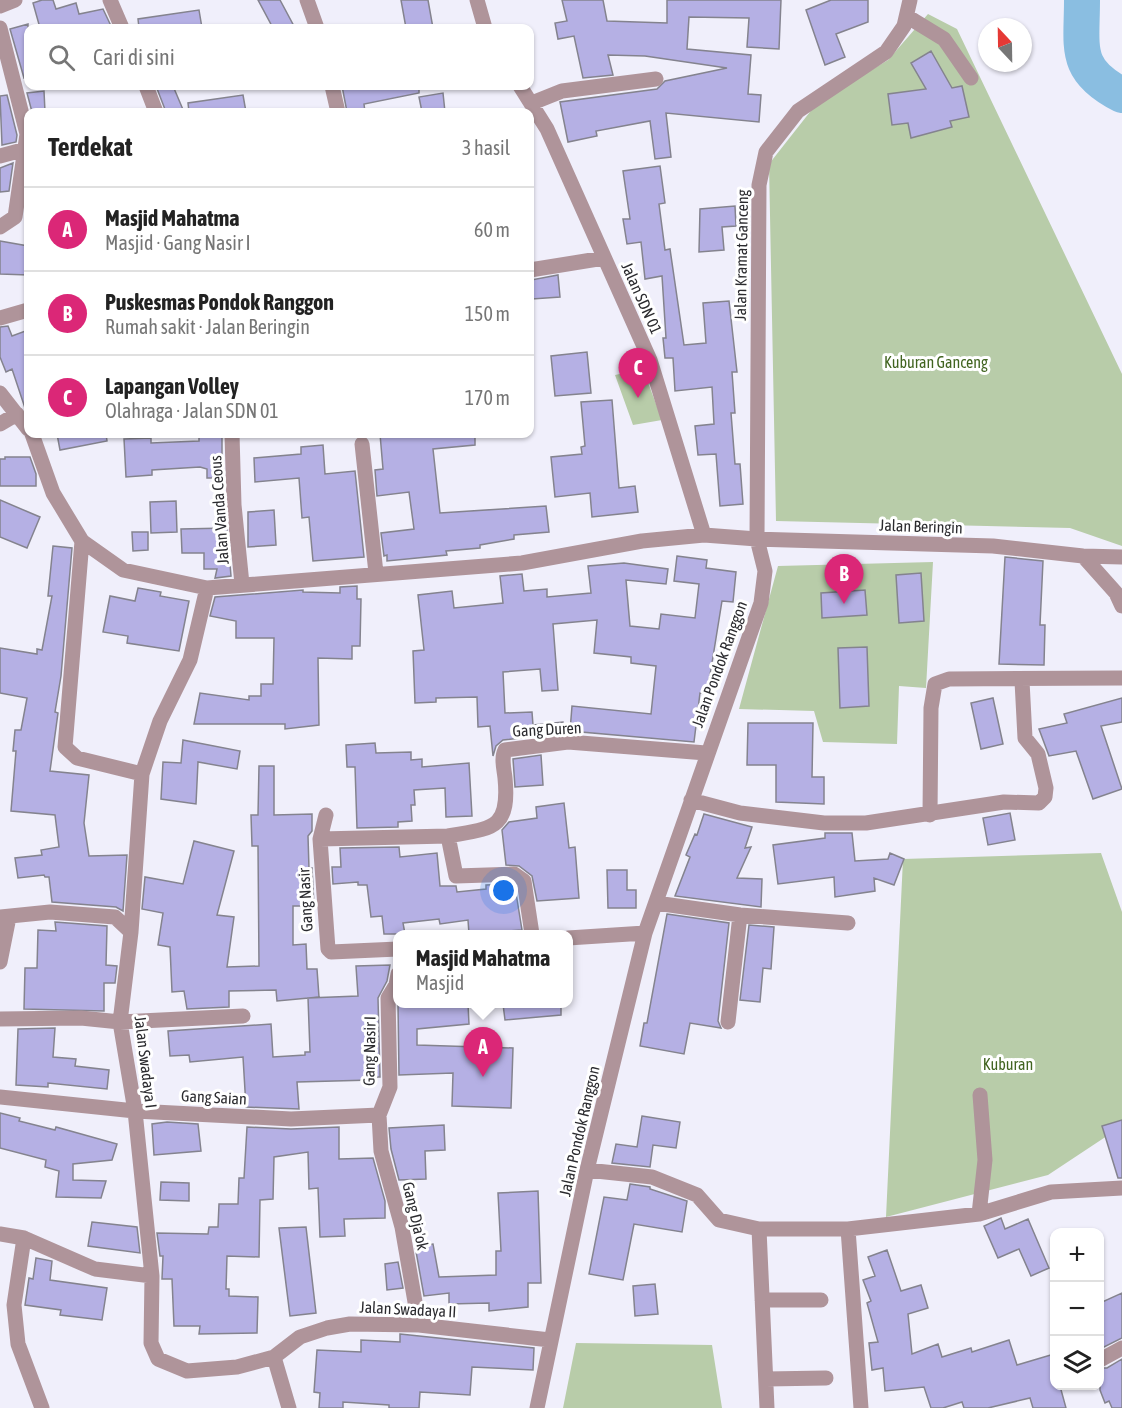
<!DOCTYPE html>
<html lang="id">
<meta charset="utf-8">
<style>
:root{--surface:#fff;--page:#f6f6f6;--text:#222;--muted:#767676;--line:#e0e0e0;--accent:#db2777}
body{margin:0;font-family:"Asap Condensed",sans-serif;background:var(--page);color:var(--text)}
.controls{position:absolute;right:18px;bottom:18px;display:grid;overflow:hidden;border-radius:12px;box-shadow:0 2px 4px #0004}
.controls button{width:54px;height:54px;display:grid;place-items:center;padding:0;border:0;border-bottom:2px solid var(--line);background:var(--surface);color:var(--text);font:30px sans-serif}
.compass{position:absolute;left:978px;top:18px;width:54px;height:54px;border-radius:50%;background:var(--surface);box-shadow:0 2px 4px #0004;rotate:338deg}
.you{position:absolute;left:504px;top:891px;width:21px;height:21px;margin:-15px;border:4px solid #fff;border-radius:50%;background:#1a73e8;box-shadow:0 0 0 9px #1a73e833}
.badge{display:grid;place-items:center;width:39px;height:39px;border-radius:50%;background:var(--accent);color:#fff;font-size:20px;font-weight:700}
.pin{position:absolute;translate:-50% -50px;filter:drop-shadow(0 2px 3px #0008)}
.pin::after{content:'';position:absolute;top:32px;width:21px;height:18px;background:inherit;clip-path:polygon(0 0,100% 0,50% 100%)}
.popup{position:absolute;left:393px;top:930px;width:180px;height:78px;box-sizing:border-box;display:grid;place-content:center;border-radius:12px;background:var(--surface);filter:drop-shadow(0 2px 4px #0005);font-size:20px;white-space:nowrap;color:var(--muted)}
.popup b{font-size:22px;color:var(--text)}
.popup::after{content:'';position:absolute;left:50%;top:100%;margin-left:-12px;border:12px solid transparent;border-top-color:var(--surface)}
.list{margin:0;padding:0;list-style:none}
h2{display:flex;justify-content:space-between;align-items:center;height:78px;margin:0;padding:0 24px;font-size:26px}
h2 small{font-size:20px;font-weight:400;color:var(--muted)}
.list li{display:grid;grid-template-columns:39px 1fr auto;gap:18px;align-items:center;box-sizing:border-box;height:84px;padding:0 24px;border-top:2px solid var(--line)}
.list b{display:block;font-size:22px;white-space:nowrap}
.list p{margin:0;font-size:20px;white-space:nowrap;color:var(--muted)}
.list em{font-size:20px;font-style:normal;color:var(--muted)}
.icon{flex:none;width:33px;height:33px;fill:none;stroke:currentColor;stroke-width:2;stroke-linecap:round;stroke-linejoin:round}
.map{position:relative;flex:none;width:1122px;height:1408px;overflow:hidden}
.search{position:absolute;background:var(--surface);box-shadow:0 2px 4px #0004;left:24px;top:24px;width:510px;height:66px;display:flex;align-items:center;gap:15px;box-sizing:border-box;padding:0 21px;border-radius:12px;color:var(--muted);font-size:22px}
.panel{position:absolute;background:var(--surface);box-shadow:0 2px 4px #0004;left:24px;top:108px;width:510px;height:330px;border-radius:12px}
.map>svg:first-child{display:block}
</style>
<div class="map">
<svg width="1122" height="1408" viewBox="0 0 1122 1408">
<rect width="100%" height="100%" fill="#f0effb"/>
<!-- green -->
<path fill="#b8cca9" d="M928 14 957 29 1122 374V546L1070 528 776 521 769 164 817 103 888 60Z
M643 369 662 420 633 425 615 375Z
M933 562 926 688 899 686 897 744 823 742 814 711 739 709 778 566Z
M1101 853 1122 912V1126L1048 1175 886 1217 903 859Z
M576 1343 712 1345 722 1408H563Z"/>
<g fill="none" stroke-linecap="round" stroke-linejoin="round">
<!-- river -->
<path stroke="#8abee1" stroke-width="36" d="M1082 0C1082 48 1073 70 1122 95"/>
</g>
<!-- building -->
<path fill="#b5b0e4" stroke="#84838e" stroke-width="1.5" d="M42 0H53L56 9 76 3 79 14 103 9 112 28H40L33 3Z
M258 0H280L295 28H273Z
M401 0H428L433 28H406Z
M562 0H603L607 21 667 23V0H781L779 49 747 47 749 18 689 17 687 49 751 55 748 94 761 95 759 122 666 113 671 157 655 159 650 121 596 131 597 136 568 142 560 102 657 89 665 81 727 68 645 56 608 55 613 75 583 78 574 36 558 39 555 23 567 21Z
M831 0H868V22L836 34 845 57 825 65 806 10Z
M199 10 202 28H139L138 19Z
M28 24V77L24 78 10 29Z
M931 51 952 88 962 86 969 117 950 121 952 127 911 138 908 123 892 125 888 94 926 89 911 63Z
M156 86H173L184 112H166Z
M342 86H419V93L364 104 365 112H347Z
M44 91 45 112H32L27 93Z
M443 93 445 112H422L419 97Z
M7 95 17 135 16 142 2 145 0 96Z
M243 95 246 112H189L188 103Z
M13 163 9 191 0 192V168Z
M660 166 665 203 659 204 665 250 670 249 684 345 706 343 703 303 729 301 737 372H732L735 413H731L735 464H740L743 504 720 506 716 454 698 455 695 426 714 424 712 387 675 391 673 358H665L663 338H666L662 276 645 279 641 242 627 244 623 219H630L623 171Z
M735 206 736 226 722 227 724 250 699 252 700 209Z
M0 241 28 246V275L0 274Z
M558 275 560 297 532 299 531 280Z
M8 326 12 336 28 330V410L26 411 12 369 6 372 0 357V327Z
M587 352 591 393 555 396 551 356Z
M612 400 619 488 635 486 638 512 592 517 590 493 555 497 551 457 582 454 581 447 585 446 581 402Z
M57 434H106L107 441 60 450Z
M380 434H475V445L433 449 440 513 546 506 549 532 514 535V539L480 545V548L446 551 447 555 387 561V555L384 556 381 533 414 529 409 492 377 496 375 470 383 469Z
M222 436V478H207V469L200 467 152 470V475L126 477 124 439 151 438V443L199 441V437Z
M323 445 325 474 355 471 364 557 313 561 309 517 302 518 299 478 255 482 254 458 301 454V447Z
M5 457H30L36 474V486H0V459H5Z
M0 500 40 517 27 548 0 537Z
M176 501 177 532 151 533 150 502Z
M274 510 276 545 248 547V512Z
M227 528 231 576 215 578 217 569H204V553H182L181 529Z
M132 532H148V550L133 551Z
M53 546 72 548 61 676 55 712 58 713 50 771 89 775 84 823 89 856 127 855 123 911 116 907 52 902 49 877H45L44 875 18 878 15 858 42 855 41 850 59 847 55 815 11 811 16 751H13L15 730H21L27 698 0 693V648L37 654V649L42 650 52 596H48Z
M677 556 707 560 706 568 736 572 733 602 722 601 707 694 700 693 694 742 570 731 572 706 651 714 656 666 631 663V657L594 653 597 620 553 624 558 690 542 691 540 669 503 672 505 713 532 712 533 725 563 722 564 733 503 740 496 746 493 756 490 726 478 727 477 697 436 698V702L415 703 413 651 424 650 418 595 452 591 454 608 503 603 500 576 522 574 524 591 547 589V597L591 593 588 566 624 563 668 569 666 584 626 580 630 626 659 629 661 614 695 618 699 584 674 581Z
M1005 557 1043 561 1040 625H1045L1044 665 999 664Z
M921 573 924 621 899 623 896 575Z
M357 586V599H361L360 646H352V659L318 658 319 725 285 729V724H194L200 693 249 700V696H261V684H273L274 638H236V621L210 616 215 597 303 590V592L340 593V587Z
M138 588 161 592 160 596 189 601 179 651 127 643 128 636 103 632 110 596 135 601Z
M865 590 867 615 822 618 821 593Z
M867 647 869 706 840 708 838 648Z
M993 698 1003 744 981 749 971 703Z
M1122 698V722L1101 726 1122 789 1093 799 1076 751 1049 756 1039 729 1067 723 1064 714Z
M748 723H813L812 777H824V804L776 802V765H747Z
M183 740 240 751 237 769 198 762 196 804 161 799 163 762 181 763Z
M375 743 376 753 411 752V760L422 759V767L469 763 472 816 446 817 445 788 414 790 415 805H411L412 821 398 822V827L357 828 355 767H347L346 745Z
M541 755 543 785 515 787 513 759Z
M259 766H274V815L312 814V831L308 836 309 869 312 868 314 906H293V945L306 944 307 969H317L319 997 277 1001 276 990 229 991V1007L187 1009 184 991 172 992 170 947 158 945 163 913 142 909 145 877 183 884 194 841 234 851 217 915 234 917 227 967 259 966 258 846H252L251 815H258Z
M564 803 569 848 575 847 579 898 537 901 532 876 519 866 506 865 502 830 509 822 537 818 536 807Z
M1010 813 1015 840 988 845 983 818Z
M704 814 752 827 745 848 751 847 737 878 762 879 761 907 675 896 690 857 686 855 695 834 697 835Z
M825 833H852L855 861 888 859 890 853 904 859 894 885 874 878 875 891 835 897 834 877 778 884 773 845 825 838Z
M399 847 400 857 437 853 440 886H456L457 892 486 889V885L511 884 515 887 522 930 469 934 468 920 440 924 439 919 403 923 405 934H384L382 916 371 917 367 885H358V882L333 884 332 867H341L340 848Z
M607 870H627V890H636V908H608Z
M667 914 729 923 718 1021 721 1028 690 1023 684 1054 640 1046 644 1023H647Z
M55 922 107 926 106 965 117 966 115 983H104V1011L24 1009 25 968H37L38 930 56 931Z
M749 925 774 927 771 969 763 968 760 1002 740 1000Z
M390 965 387 981 378 998 380 1077H370L371 1080 297 1082 299 1109 246 1107 243 1057 190 1062 189 1055 170 1056 168 1031 271 1024 273 1057 305 1055V1052H310L308 998 358 996 356 966Z
M398 1004H468L469 1024 417 1029V1045L513 1048 511 1108 452 1106 453 1073 399 1075Z
M503 1004H561V1015L505 1020Z
M55 1028 53 1057 76 1059 75 1066 109 1070 107 1089 48 1083V1087L16 1085 18 1029Z
M0 1113 20 1118 19 1121 55 1130 56 1127 117 1144 112 1160 73 1164V1180L106 1181 101 1198 56 1197 59 1171 45 1167 46 1160 0 1148Z
M642 1116 680 1122 676 1148 653 1145 650 1167 612 1163 616 1144 637 1147Z
M1122 1120V1178H1118L1102 1126Z
M167 1122 198 1124 201 1151 154 1155 152 1124Z
M444 1125 445 1150 425 1151 426 1179 399 1180 391 1149 389 1128Z
M247 1127 291 1129 339 1127V1159L373 1158 385 1201V1218L344 1219 345 1236 320 1237 318 1188 309 1189 308 1152 274 1157 273 1199 260 1200 259 1257 227 1256 226 1289H229V1296L258 1297 257 1333 199 1334 200 1326H174L172 1279H162L163 1256H160L157 1233 208 1234 209 1227H218L219 1204H238L239 1178H244Z
M161 1182 189 1183V1201L160 1200Z
M630 1184 650 1187V1189L687 1201 682 1232 634 1224 623 1280 589 1274 604 1197 627 1200Z
M538 1191 541 1283H528V1307L489 1311V1303L449 1304V1293L424 1296 415 1246 433 1244 439 1277 496 1275V1251H501L498 1193Z
M1001 1218 1005 1229 1028 1219 1049 1268 1031 1276 1019 1249 998 1258 984 1226Z
M92 1222 137 1227 140 1253 88 1246Z
M306 1227 316 1313 290 1316 279 1228Z
M887 1250 901 1291 921 1285 928 1308 908 1314 912 1354 938 1344 942 1357 971 1348 972 1352 1009 1340 1017 1365 1054 1354V1386H1060L1066 1408H1033L1030 1398 988 1408H964L962 1402 943 1408H931L924 1387 885 1391 883 1368 872 1370 869 1343 878 1342 867 1303 871 1301 863 1280 875 1276 868 1257Z
M36 1258 52 1261 50 1280 107 1288 102 1320 60 1315 61 1310 25 1305 29 1278 33 1279Z
M398 1262 403 1288 387 1290 385 1264Z
M655 1284 658 1314 635 1316 633 1286Z
M1122 1293V1338L1100 1349V1303Z
M400 1334 534 1348 533 1370 472 1367 470 1395 420 1392 419 1408H389V1405L343 1402V1408H319L320 1393 314 1392 317 1350 361 1352V1340L400 1342Z
M1122 1359V1408H1112L1109 1401 1105 1403 1100 1390V1368H1107Z"/>
<g fill="none" stroke-linecap="round" stroke-linejoin="round">
<!-- minor -->
<path stroke="#af949a" stroke-width="15" d="M110 0 122 28
M307 0 317 28
M477 0 485 28
M0 6 15 0
M908 17 944 39 971 78
M0 28 27 134 15 217 0 227
M146 86 156 112
M332 86 338 112
M520 86 547 129 650 360 704 535
M532 103 562 91 656 79
M0 156 26 149
M530 270 604 258
M0 318 28 310
M0 393 28 429
M0 424 17 414
M32 434 53 493 82 541 123 570 207 588 522 563 642 541 704 535 757 539 993 546 1083 556 1122 557
M232 434 234 505 242 584
M362 444 376 573
M82 541 65 747 77 758 142 774
M1083 556 1116 593 1122 606
M207 588 190 660 160 721 142 774 131 932 120 1022 135 1111 152 1276 151 1343 158 1359 187 1371 237 1367 274 1357 300 1337 327 1328 350 1324 419 1325 550 1340
M691 800 740 813 824 823H866L1004 802 1039 803 1045 797 1046 788 1038 754 1025 738 1022 681
M326 815 320 839 328 949 331 952 398 949
M930 815 931 708 935 684 949 679 1122 678
M320 839 448 836
M656 903 740 915 848 923
M0 917 50 912 115 917 131 932
M532 934 524 881 514 874 456 876 448 836C492 828 510 830 505 778 504 769 501 758 505 750L568 742 706 753
M568 938 645 933
M0 962 9 917
M398 974 396 985 388 998 390 1087 379 1115 381 1151 402 1227 419 1325
M0 1019 81 1018 120 1022 243 1016
M728 1022 740 915
M0 1097 135 1111 291 1119 379 1115
M587 1170 652 1177 697 1195 719 1220 759 1229H848L979 1214 1051 1192 1122 1188
M979 1214 985 1160 980 1095
M759 1229 767 1408
M848 1229 861 1408
M0 1234 24 1238 95 1269 152 1276
M24 1238 14 1305 18 1344 42 1408
M762 1300H821
M274 1357 289 1408
M1102 1359 1122 1348
M766 1379 826 1378
M537 1408 587 1170 645 933 761 603 765 571 757 539 759 185 766 152 798 111 886 52 904 26 910 0"/>
</g>
<g text-anchor="middle" stroke-width="6" stroke-linejoin="round" paint-order="stroke">
<!-- street labels -->
<g font-size="16" fill="#2b2b2f" stroke="#fff">
<text transform="translate(741 255) rotate(-89)" y="6">Jalan Kramat Ganceng</text>
<text transform="translate(642 298) rotate(66)" y="6">Jalan SDN 01</text>
<text transform="translate(219 510) rotate(-94)" y="6">Jalan Vanda Ceous</text>
<text transform="translate(921 526) rotate(2)" y="6">Jalan Beringin</text>
<text transform="translate(719 664) rotate(-70)" y="6">Jalan Pondok Ranggon</text>
<text transform="translate(547 729) rotate(-3)" y="6">Gang Duren</text>
<text transform="translate(305 900) rotate(-93)" y="6">Gang Nasir</text>
<text transform="translate(369 1051) rotate(-89)" y="6">Gang Nasir I</text>
<text transform="translate(146 1062) rotate(83)" y="6">Jalan Swadaya I</text>
<text transform="translate(214 1097) rotate(3)" y="6">Gang Saian</text>
<text transform="translate(579 1131) rotate(-77)" y="6">Jalan Pondok Ranggon</text>
<text transform="translate(416 1216) rotate(77)" y="6">Gang Dja'ok</text>
<text transform="translate(408 1309) rotate(3)" y="6">Jalan Swadaya II</text>
</g>
<!-- park labels -->
<g font-size="16" fill="#416420" stroke="#fff">
<text x="936" y="368">Kuburan Ganceng</text>
<text x="1008" y="1070">Kuburan</text>
</g>
</g>
</svg>
<div class="controls">
<button>+</button>
<button>−</button>
<button><svg class="icon" aria-label="layers" viewBox="0 0 24 24"><path d="M12 4l9 5-9 5-9-5zM3 14l9 5 9-5"/></svg></button>
</div>
<svg class="compass" viewBox="-18 -18 36 36"><path d="M0-13l5 13h-10z" fill="#e53935"/><path d="M0 13l5-13h-10z" fill="#767676"/></svg>
<div class="you"></div>
<div class="pin badge" style="left:483px;top:1077px">A</div>
<div class="popup"><b>Masjid Mahatma</b>Masjid</div>
<div class="pin badge" style="left:844px;top:604px">B</div>
<div class="pin badge" style="left:638px;top:398px">C</div>
<div class="search"><svg class="icon" aria-label="search" viewBox="0 0 24 24"><circle cx="10" cy="10" r="6"/><path d="M15 15l6 6"/></svg>Cari di sini</div>
<section class="panel">
<h2>Terdekat<small>3 hasil</small></h2>
<ul class="list">
<li><span class="badge">A</span><div><b>Masjid Mahatma</b><p>Masjid · Gang Nasir I</p></div><em>60 m</em></li>
<li><span class="badge">B</span><div><b>Puskesmas Pondok Ranggon</b><p>Rumah sakit · Jalan Beringin</p></div><em>150 m</em></li>
<li><span class="badge">C</span><div><b>Lapangan Volley</b><p>Olahraga · Jalan SDN 01</p></div><em>170 m</em></li>
</ul>
</section>
</div>
